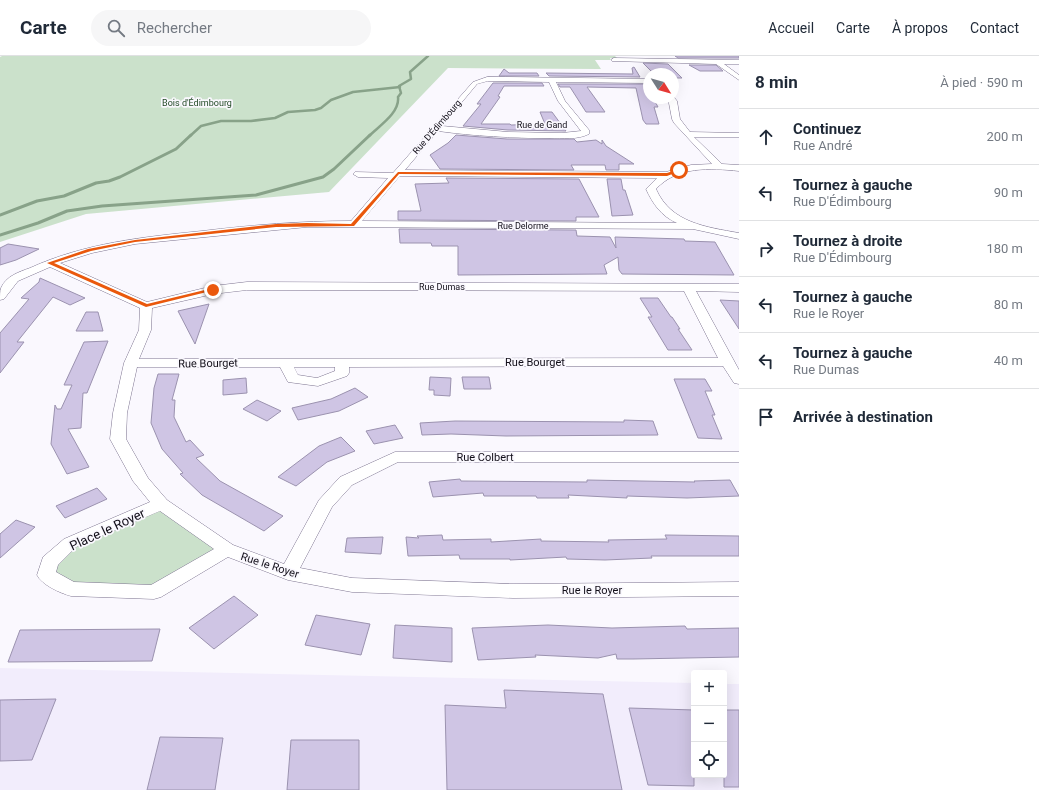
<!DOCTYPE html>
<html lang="fr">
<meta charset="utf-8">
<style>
:root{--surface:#fff;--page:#f6f6f7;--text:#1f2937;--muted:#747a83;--line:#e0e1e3}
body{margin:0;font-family:Roboto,sans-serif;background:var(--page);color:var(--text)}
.controls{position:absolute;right:12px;bottom:12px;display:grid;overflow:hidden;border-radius:4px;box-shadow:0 4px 16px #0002}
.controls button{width:36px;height:36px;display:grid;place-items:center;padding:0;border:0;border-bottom:1px solid var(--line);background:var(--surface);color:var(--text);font:20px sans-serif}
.compass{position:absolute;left:643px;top:12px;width:36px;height:36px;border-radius:50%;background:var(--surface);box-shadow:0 4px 16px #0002;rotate:127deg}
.stop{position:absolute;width:12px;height:12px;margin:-9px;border:3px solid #ea580c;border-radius:50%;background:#fff}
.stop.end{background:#ea580c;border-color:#fff;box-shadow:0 1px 4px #0008}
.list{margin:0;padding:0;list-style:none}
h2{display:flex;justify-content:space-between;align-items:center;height:52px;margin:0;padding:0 16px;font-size:17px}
h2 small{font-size:13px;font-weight:400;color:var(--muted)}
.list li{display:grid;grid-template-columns:26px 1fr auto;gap:12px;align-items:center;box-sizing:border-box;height:56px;padding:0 16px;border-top:1px solid var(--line)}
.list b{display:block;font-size:15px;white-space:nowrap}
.list p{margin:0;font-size:13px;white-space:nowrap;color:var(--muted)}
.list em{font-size:13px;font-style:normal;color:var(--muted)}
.icon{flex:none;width:22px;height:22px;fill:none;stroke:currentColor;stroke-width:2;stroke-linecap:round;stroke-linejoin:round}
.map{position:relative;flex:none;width:739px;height:734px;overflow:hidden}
header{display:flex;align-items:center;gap:24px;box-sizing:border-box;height:56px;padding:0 20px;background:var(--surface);border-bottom:1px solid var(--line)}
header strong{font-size:19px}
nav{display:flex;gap:22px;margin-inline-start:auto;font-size:14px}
.search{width:280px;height:36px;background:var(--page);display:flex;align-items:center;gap:10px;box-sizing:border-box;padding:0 14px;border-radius:22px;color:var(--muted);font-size:15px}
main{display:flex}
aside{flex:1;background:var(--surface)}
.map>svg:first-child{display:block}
</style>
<header>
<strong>Carte</strong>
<div class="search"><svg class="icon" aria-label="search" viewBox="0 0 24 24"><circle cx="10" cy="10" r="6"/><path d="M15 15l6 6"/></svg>Rechercher</div>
<nav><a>Accueil</a><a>Carte</a><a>À propos</a><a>Contact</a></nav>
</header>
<main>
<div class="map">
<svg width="739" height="734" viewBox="0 0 739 734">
<rect width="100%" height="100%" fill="#faf8fe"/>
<!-- built -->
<path fill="#f2edfc" d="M0 612 694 627V719H724V628H739V734H0Z"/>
<!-- green -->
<path fill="#cbe1cb" d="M2 0H615L617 2H610L611 4H595L601 13 448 12 329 136 86 158 0 186V1Z
M161 448 227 494 154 536 71 533 46 519 70 487Z"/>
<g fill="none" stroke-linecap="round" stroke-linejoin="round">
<!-- stream-far1 -->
<path stroke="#88a289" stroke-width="2.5" d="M190 80 201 70 221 65H251L275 62 288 56 315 54 321 52 331 44 353 36 400 31
M369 80C379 70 400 57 398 41L401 37 399 30 411 23 410 16 428 0"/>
<!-- stream -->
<path stroke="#88a289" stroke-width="3" d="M0 159 37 145 64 140 96 127 109 125 120 121 176 93 191 79
M0 179 38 167 67 155 102 150 256 139 323 121 334 113 370 79"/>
</g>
<!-- building -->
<path fill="#cfc5e4" stroke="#9b92af" d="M675 0H739V2H678Z
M643 7 668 8 682 22H673V18H654Z
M689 9H716L723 15H700Z
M634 11 640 21 549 20 546 17 633 18 632 12Z
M504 13 509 17H537L539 20H499Z
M493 27H542L544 30H504L498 40 500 41 481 68H510L511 69 545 68 540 56H552L566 75 508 74 463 70 481 48H477Z
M558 28H644L649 36V42H653L658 51H654L659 68H646L643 64 636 32 587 31 605 56H586L570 31H560Z
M456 79 507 83H574L577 86 596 84 602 88V84L606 90 634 108H619V114H606L605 109H571L574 114 440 113 430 99 448 87Z
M446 122 579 123 599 161H576V165L398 164V155H421L415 128 449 127Z
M607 123H621L623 134H625L633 159 612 160Z
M399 173 576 174 577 180 610 181 616 192 615 181 684 183 685 185 715 186 734 219 622 218 619 214 618 201 604 209 607 218 458 219V190H432L431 187H400Z
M8 188 39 193 16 204 0 209V192Z
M40 222 85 242 70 249 53 241 17 286H24L0 317V277L29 243 21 242 39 226Z
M640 242H658L671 261H672L680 273H678L692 294H668L648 261H652Z
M720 244 739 245V273Z
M209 248 195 288 178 255Z
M86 256H98L103 275H76Z
M108 285 87 337H83L81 372 68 373 89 411 67 418 51 388 55 349 57 353H61L72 329H64L84 286Z
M158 318H179L172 344H175L174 361 186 386 190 384 204 399 196 402 220 425 283 460 264 475 202 439 180 418 183 417 162 393 151 367 154 332Z
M430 321 451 322 450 340 434 339V334H429Z
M462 321H489L491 333H464Z
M246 322 247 337 223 339V324Z
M674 323H705L712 335H705L715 359H712L722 383 698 382Z
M355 332 368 341 339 355 298 364 292 352 331 343Z
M257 344 281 355 267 365 243 353Z
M624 364 653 365 658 379 506 380 451 378 422 379 420 367 455 365 624 366Z
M395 369 403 382 374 388 366 375Z
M341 381 355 395 327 406 296 430 278 421 319 390Z
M460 423 461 425 587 426V424L695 426 694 425 730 424 739 440 687 442 627 440V442L568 439 569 442H537L536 440H484L483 437 433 441 429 426Z
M97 432 107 443 65 462 56 450Z
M16 464 35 471 0 502V478Z
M442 479 443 484 491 483V486L541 483V485L609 486 608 484 667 483 665 479 739 480V500H651L652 502 605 504 567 503 566 501 510 504V503H460L459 499 408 500 406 481 419 482 417 480Z
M383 481 381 498 345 496 347 482Z
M234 540 258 559 214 593 189 572Z
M316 559 370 568 361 599 305 589Z
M395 569 452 572V606L393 602Z
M548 569 612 572 685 570 687 573 739 572V601L633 603H617L616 598 598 602 535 599 536 601 478 604 472 572Z
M160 573 152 605 8 606 20 574Z
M504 634 603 638 622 734H447L445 649 506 652Z
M56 643 32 704 0 705V644Z
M629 652 694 654V730L648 729Z
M724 654H739V731H724Z
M160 681 223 682 215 734H147Z
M291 684H359V734H287Z"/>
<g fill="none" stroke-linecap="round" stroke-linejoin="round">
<!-- street casing -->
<g stroke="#7d7490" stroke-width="1">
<path id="street" d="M614 2 739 4V8H724L739 19V24L716 8 612 5V3Z
M506 21 649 23V27L556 26 565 45 589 74V78C577 84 563 82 549 82 512 82 475 80 438 75L405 114 666 116 691 109 712 108 674 67 672 63 668 42H673V40L677 45 680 63 690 76 739 77V81H694L722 108 739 109V115C710 112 677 110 656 133 671 167 706 171 739 177V183L693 173 307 171 135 188 92 197 60 207 147 246 213 230 247 226 739 228V236L696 235 739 314V328L734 327 723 310 349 311V317L347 320 318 330 288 326 280 311H137L127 357 126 383 148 422 167 444 233 489 284 508 319 444 340 421 395 396H739V406H398L352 429 332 451 300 512 352 522 513 528 739 526V540L513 542 352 536 288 524 228 501 161 541 154 543 71 540C60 537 42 529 37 519L43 501 64 483 150 446 133 425 110 383 113 357 124 307 139 274 140 252 50 211 18 225 4 243 0 244C0 240 0 235 1 232 6 220 19 216 30 212 85 187 143 181 202 175 252 169 301 165 351 165L388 122 358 121 353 118 355 116 393 117 473 26 487 21ZM488 25 549 26 558 45 581 75 562 77 508 76 442 70 477 28ZM400 120 657 122 646 133C653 148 661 160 677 167L362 165ZM247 234 684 235 718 302 139 303 151 274 152 252 213 238ZM294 311H335V315L317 322 298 319ZM160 455 214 493 151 529 74 526 56 516 58 509 76 491Z"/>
</g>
<!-- street -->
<use href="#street" fill="#fff" fill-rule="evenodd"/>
</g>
<!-- route -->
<path fill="#ea580c" d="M679 113 680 115 667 120 399 118 354 170 276 171 135 186 91 195 54 207 147 248 213 232 215 234 146 251 47 207 88 193 135 184 276 168 307 167 351 168 398 116 667 117Z"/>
<g text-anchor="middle" stroke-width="3.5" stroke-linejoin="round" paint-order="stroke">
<!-- far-park labels -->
<g font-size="9" fill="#214925" stroke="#faf8fe">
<text x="197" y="50">Bois d'Édimbourg</text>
</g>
<!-- far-street labels -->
<g font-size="9" fill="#110e18" stroke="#faf8fe">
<text x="542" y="72">Rue de Gand</text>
<text transform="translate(437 71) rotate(-49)" y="3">Rue D'Édimbourg</text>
<text x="523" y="173">Rue Delorme</text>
<text x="442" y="234">Rue Dumas</text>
</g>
<!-- street labels -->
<g font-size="11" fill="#110e18" stroke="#faf8fe">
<text x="535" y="310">Rue Bourget</text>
<text transform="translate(208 307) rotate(-1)" y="4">Rue Bourget</text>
<text x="485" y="405">Rue Colbert</text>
<text transform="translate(270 509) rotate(18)" y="4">Rue le Royer</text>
<text x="592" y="538">Rue le Royer</text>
</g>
<!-- near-street labels -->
<g font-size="13" fill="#110e18" stroke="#faf8fe">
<text transform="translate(107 473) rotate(-25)" y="5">Place le Royer</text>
</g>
</g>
</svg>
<div class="controls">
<button>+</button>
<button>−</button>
<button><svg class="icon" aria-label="locate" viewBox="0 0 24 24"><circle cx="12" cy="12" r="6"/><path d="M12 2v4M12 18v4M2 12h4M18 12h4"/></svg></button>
</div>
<svg class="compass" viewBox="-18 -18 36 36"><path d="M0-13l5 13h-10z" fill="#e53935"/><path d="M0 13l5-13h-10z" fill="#747a83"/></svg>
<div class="stop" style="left:679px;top:114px"></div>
<div class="stop end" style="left:213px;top:234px"></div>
</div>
<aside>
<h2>8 min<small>À pied · 590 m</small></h2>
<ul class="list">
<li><svg class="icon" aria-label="ahead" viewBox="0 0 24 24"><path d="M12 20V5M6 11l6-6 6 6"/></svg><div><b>Continuez</b><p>Rue André</p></div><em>200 m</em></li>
<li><svg class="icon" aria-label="left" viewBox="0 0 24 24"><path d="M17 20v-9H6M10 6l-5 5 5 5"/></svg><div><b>Tournez à gauche</b><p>Rue D'Édimbourg</p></div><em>90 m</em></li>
<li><svg class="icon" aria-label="right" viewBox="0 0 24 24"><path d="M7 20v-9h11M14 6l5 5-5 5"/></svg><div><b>Tournez à droite</b><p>Rue D'Édimbourg</p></div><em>180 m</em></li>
<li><svg class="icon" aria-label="left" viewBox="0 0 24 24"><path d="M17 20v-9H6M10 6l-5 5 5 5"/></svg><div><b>Tournez à gauche</b><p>Rue le Royer</p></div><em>80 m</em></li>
<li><svg class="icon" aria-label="left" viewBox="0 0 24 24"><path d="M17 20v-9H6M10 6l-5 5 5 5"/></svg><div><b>Tournez à gauche</b><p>Rue Dumas</p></div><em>40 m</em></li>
<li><svg class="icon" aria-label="arrive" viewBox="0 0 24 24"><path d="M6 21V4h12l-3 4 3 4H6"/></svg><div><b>Arrivée à destination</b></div></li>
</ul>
</aside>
</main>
